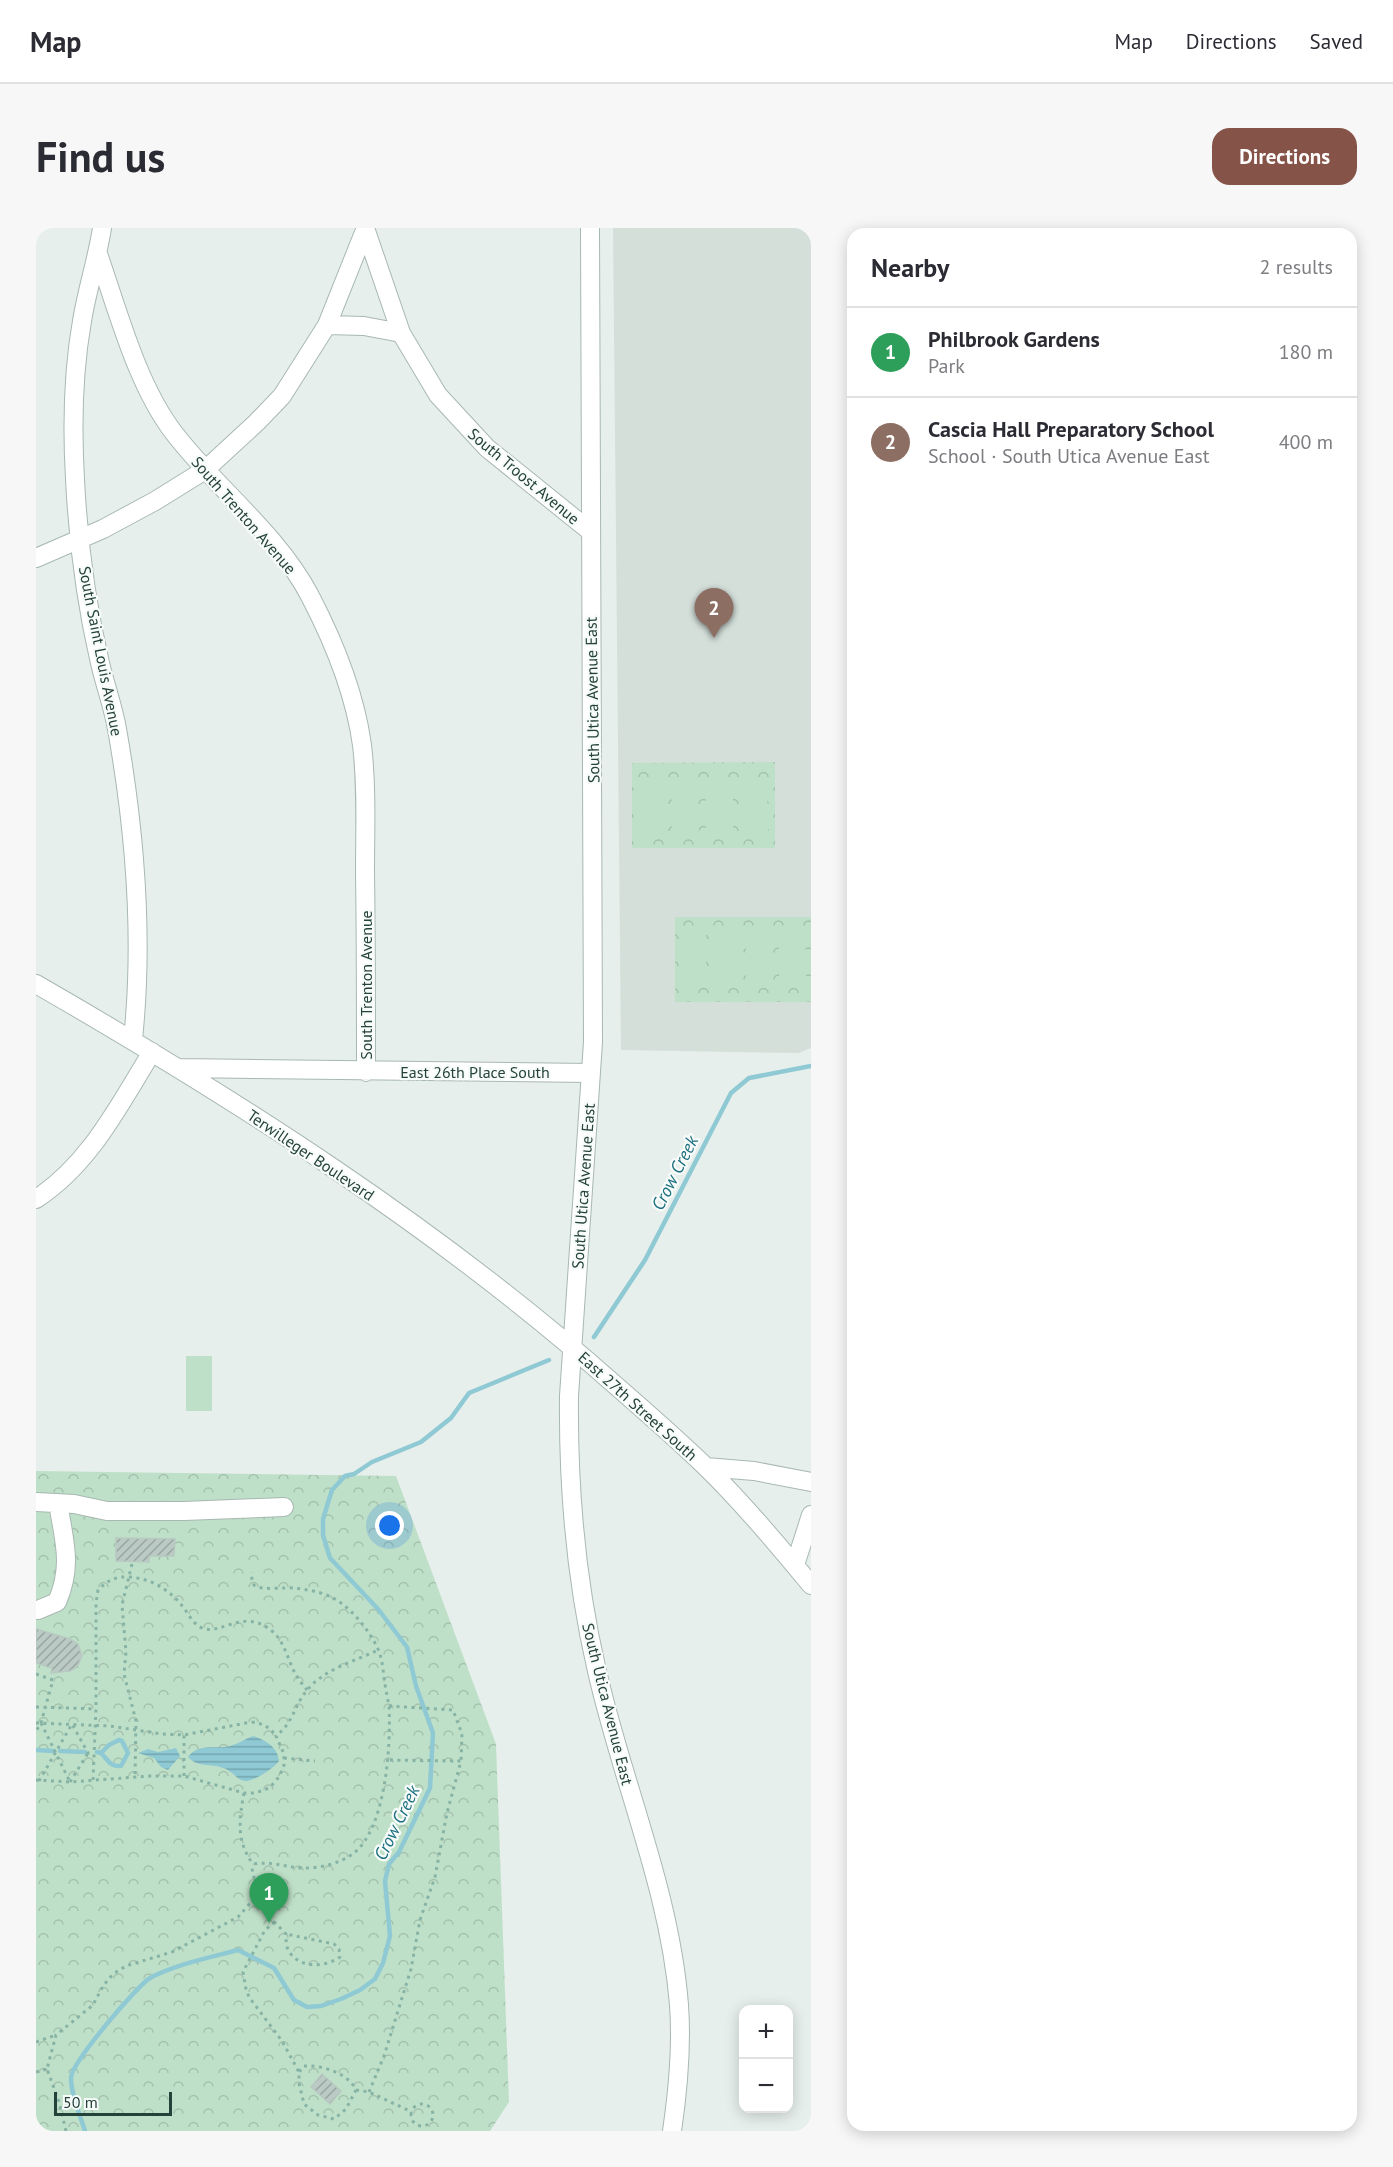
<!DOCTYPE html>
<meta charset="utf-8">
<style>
:root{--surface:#fff;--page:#f7f7f7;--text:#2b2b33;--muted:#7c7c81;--line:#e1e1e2;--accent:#855347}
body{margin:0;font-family:"PT Sans",sans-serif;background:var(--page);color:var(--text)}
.controls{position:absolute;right:18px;bottom:18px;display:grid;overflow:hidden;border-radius:12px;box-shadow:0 3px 15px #0003}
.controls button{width:54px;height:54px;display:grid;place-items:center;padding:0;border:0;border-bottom:2px solid var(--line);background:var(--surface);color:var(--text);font:30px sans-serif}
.scale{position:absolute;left:18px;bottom:15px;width:118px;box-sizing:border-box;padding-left:6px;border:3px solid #24423a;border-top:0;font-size:16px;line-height:21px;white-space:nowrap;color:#24423a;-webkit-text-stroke:4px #f7fbf9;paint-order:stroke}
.you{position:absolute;left:354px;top:1298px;width:21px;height:21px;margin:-15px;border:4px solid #fff;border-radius:50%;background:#1a73e8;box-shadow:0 0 0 9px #1a73e833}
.badge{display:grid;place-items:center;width:39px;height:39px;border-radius:50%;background:var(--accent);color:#fff;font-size:20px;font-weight:700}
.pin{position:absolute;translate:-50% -50px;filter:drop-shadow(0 2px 3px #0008)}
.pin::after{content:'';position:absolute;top:32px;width:21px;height:18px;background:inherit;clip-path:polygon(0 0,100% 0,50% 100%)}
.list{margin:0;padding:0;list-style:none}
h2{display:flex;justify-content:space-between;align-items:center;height:78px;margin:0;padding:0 24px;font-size:26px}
h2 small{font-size:20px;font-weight:400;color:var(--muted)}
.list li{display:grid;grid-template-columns:39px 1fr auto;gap:18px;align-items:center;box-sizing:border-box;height:90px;padding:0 24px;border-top:2px solid var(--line)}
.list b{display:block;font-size:22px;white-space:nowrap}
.list p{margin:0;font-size:20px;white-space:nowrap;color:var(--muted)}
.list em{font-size:20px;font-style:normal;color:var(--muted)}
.map{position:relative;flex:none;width:775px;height:1903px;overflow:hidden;border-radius:18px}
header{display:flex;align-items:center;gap:36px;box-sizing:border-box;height:84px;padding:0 30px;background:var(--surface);border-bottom:2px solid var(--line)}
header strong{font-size:28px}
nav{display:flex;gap:33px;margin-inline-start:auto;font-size:21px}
.intro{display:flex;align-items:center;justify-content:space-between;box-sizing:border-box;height:144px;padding:0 36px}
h1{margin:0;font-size:42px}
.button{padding:15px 27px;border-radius:18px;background:var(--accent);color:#fff;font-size:21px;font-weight:700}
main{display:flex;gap:36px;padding:0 36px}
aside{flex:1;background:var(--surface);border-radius:18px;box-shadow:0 3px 15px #0003}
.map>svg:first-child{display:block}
</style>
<header>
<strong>Map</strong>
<nav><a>Map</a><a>Directions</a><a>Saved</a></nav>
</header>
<div class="intro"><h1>Find us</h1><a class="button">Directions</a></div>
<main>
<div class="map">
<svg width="775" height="1903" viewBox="0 0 775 1903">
<defs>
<pattern id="forest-crowns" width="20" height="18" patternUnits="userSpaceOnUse" patternTransform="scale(1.5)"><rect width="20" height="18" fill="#bfe0c8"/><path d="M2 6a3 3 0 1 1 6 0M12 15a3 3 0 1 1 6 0" fill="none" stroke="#a4c1ad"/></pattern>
<pattern id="water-rules" width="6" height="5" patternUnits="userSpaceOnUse" patternTransform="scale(1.5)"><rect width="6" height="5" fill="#8ec9d4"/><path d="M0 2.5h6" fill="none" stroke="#74a5ad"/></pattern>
<pattern id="building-hatch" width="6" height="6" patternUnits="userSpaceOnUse" patternTransform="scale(1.5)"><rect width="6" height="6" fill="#bbcac4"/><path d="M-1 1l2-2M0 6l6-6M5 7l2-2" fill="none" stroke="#98a6a0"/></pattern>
</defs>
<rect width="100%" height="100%" fill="#e6efeb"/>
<!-- built -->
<path fill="#d4dfda" d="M577 0H775V820L763 825 585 822Z"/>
<!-- forest -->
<path fill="url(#forest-crowns)" d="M739 534V620H596V535Z
M639 689H775V774H639Z
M0 1243 360 1248 460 1516 473 1874 454 1903H0Z"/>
<!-- pitch -->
<path fill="#bfe0c8" d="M636 550H662L663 607H636Z
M670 550H697V606H670Z
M705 550H731L732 606H705Z
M602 551H628V607H602Z
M643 702H670V759H644Z
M677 702H703L704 759H677Z
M710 702H737V759H710Z
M743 702H769L770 759H743Z
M150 1128H176V1183H150Z"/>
<!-- water -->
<path fill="url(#water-rules)" d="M217 1508C229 1512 242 1519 243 1533 237 1541 221 1551 211 1553 202 1554 196 1542 187 1540 175 1535 162 1540 152 1529 163 1514 180 1522 194 1518 202 1516 209 1511 217 1508Z
M140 1520 144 1528 132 1542 125 1539 118 1530 102 1525 112 1521 122 1524Z"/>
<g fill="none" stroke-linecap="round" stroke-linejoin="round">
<!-- stream -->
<path stroke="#8ec9d4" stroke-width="4.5" d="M558 1109 609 1032 695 865 713 850 775 838
M0 1522 18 1523
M24 1523 49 1524
M61 1524 65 1525C72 1532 74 1539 85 1538L92 1525 86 1513 83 1512 73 1517 65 1525
M49 1903C44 1887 35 1867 35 1850 35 1835 101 1758 114 1750 137 1737 176 1729 202 1722L238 1740 258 1772 271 1779 285 1778 305 1771 324 1762 339 1751 347 1735 354 1708 349 1653 353 1636 363 1624 394 1560 397 1505 380 1458 371 1419 342 1381 294 1330 287 1307V1291L291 1278 296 1262 309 1248 318 1246 336 1234 385 1214 415 1190 433 1165 513 1132"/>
</g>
<!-- building -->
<path fill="url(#building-hatch)" stroke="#b8c9c2" stroke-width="1.5" d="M80 1310 139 1311 138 1328H113V1334L80 1333Z
M0 1401 34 1411 42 1416 46 1428 41 1439 34 1443 15 1445 16 1440 0 1435Z
M286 1846 305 1863 294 1876 275 1859Z"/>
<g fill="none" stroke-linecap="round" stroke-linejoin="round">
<!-- minor casing -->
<g stroke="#a8b8b2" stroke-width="20">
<path id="minor" d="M66 0C61 32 51 62 46 93 37 144 36 199 39 251 42 312 50 375 64 435 69 457 77 478 81 501 99 603 108 707 97 811
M329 0 365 105 402 167 451 220 554 303
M554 0 557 814 533 1168C532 1260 540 1353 561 1443 586 1554 634 1662 643 1777 646 1818 642 1862 636 1903
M62 26C82 83 101 157 138 205 181 261 241 305 274 368 298 414 319 466 326 517 331 559 329 602 329 644 330 711 330 777 330 844
M291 97 328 98 365 105
M0 330 67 301 119 273 169 242 221 194 246 168 291 97 329 2
M0 756C203 873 402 1000 578 1156 609 1183 640 1210 670 1239 706 1274 743 1318 775 1357
M143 840 555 845
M0 971C54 936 83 877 116 824
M670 1239 718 1243 775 1254
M0 1274 38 1276 71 1283H148L248 1279
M759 1337 775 1287
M2 1382 21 1374C37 1337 28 1313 22 1275"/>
</g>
<!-- path -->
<path stroke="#86b3a5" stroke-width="3" stroke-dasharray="3 4.5" stroke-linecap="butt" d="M96 1336 86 1377 90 1424 88 1446 100 1493 99 1549
M0 1446 17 1452 5 1495 0 1503
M353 1478 417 1482 426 1506 425 1533
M0 1479 60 1481
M0 1495 74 1498 126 1506 148 1507 215 1494C227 1495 233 1499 240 1508
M5 1495 34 1554
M248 1530 279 1533
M148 1548V1507
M0 1552 34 1554 114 1548H148L208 1565H218L229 1562 236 1557 243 1549 248 1537V1526L240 1508C258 1494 258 1477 272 1461 289 1441 319 1433 342 1422
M57 1552 60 1481V1375L62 1362C72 1352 80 1348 94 1349 116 1351 134 1362 148 1380 153 1387 157 1396 166 1400 185 1408 207 1379 236 1403 249 1414 252 1433 260 1447 263 1452 267 1457 271 1462
M3 1553 36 1496 52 1525H58
M34 1554 52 1525
M208 1565C203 1591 200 1613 217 1636 237 1633 248 1639 266 1640 283 1641 305 1635 318 1625 350 1599 355 1518 353 1479 352 1471 350 1464 349 1456 347 1445 347 1432 342 1421 334 1404 320 1386 305 1375 292 1365 275 1362 258 1360 249 1359 224 1363 218 1357 215 1353 216 1348 216 1344
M217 1672 250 1706C250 1713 250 1720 254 1725 266 1741 290 1739 304 1729L303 1721 298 1716 250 1706
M239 1694 229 1702 207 1744 210 1761 213 1769 246 1813 263 1844V1855L268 1876 282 1887 298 1891 310 1881 320 1862C312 1845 286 1837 268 1838L263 1844
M0 1814 20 1807
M0 1844 11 1841
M320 1862 333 1864 376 1884
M333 1864 348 1828 375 1741 384 1692 399 1649 411 1585 425 1533 352 1532
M375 1887a11 11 0 1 1 22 0a11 11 0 1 1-22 0Z
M30 1903 23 1874 11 1841 20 1807 57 1777 67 1758 77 1746 90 1738 136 1724 202 1689 217 1672 218 1667 220 1654 216 1645 217 1636"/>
<!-- minor -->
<use href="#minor" stroke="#fff" stroke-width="18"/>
</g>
<g text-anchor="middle" stroke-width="4.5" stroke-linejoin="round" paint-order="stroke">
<!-- street labels -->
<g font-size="16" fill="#24423a" stroke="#f7fbf9">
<text transform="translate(488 248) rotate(40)" y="6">South Troost Avenue</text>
<text transform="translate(208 287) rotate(49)" y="6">South Trenton Avenue</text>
<text transform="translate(65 423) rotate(79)" y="6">South Saint Louis Avenue</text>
<text transform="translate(556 472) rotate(-91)" y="6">South Utica Avenue East</text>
<text transform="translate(330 757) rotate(-90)" y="6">South Trenton Avenue</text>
<text x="439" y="850">East 26th Place South</text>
<text transform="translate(275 927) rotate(34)" y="6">Terwilleger Boulevard</text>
<text transform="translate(547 958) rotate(-86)" y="6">South Utica Avenue East</text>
<text transform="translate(602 1178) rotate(42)" y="6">East 27th Street South</text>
<text transform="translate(572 1476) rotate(76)" y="6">South Utica Avenue East</text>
</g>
<!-- water labels -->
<g font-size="18" font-style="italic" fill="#1c6f80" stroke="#f7fbf9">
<text transform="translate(639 945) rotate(-63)" y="6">Crow Creek</text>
<text transform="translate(361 1595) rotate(-64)" y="6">Crow Creek</text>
</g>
</g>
</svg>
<div class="controls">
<button>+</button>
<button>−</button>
</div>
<div class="scale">50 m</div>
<div class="you"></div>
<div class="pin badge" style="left:233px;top:1695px;background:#2e9e5b">1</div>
<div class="pin badge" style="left:678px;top:410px;background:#8d6e63">2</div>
</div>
<aside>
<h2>Nearby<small>2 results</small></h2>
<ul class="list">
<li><span class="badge" style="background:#2e9e5b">1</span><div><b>Philbrook Gardens</b><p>Park</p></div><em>180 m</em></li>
<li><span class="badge" style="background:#8d6e63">2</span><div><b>Cascia Hall Preparatory School</b><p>School · South Utica Avenue East</p></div><em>400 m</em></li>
</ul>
</aside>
</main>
